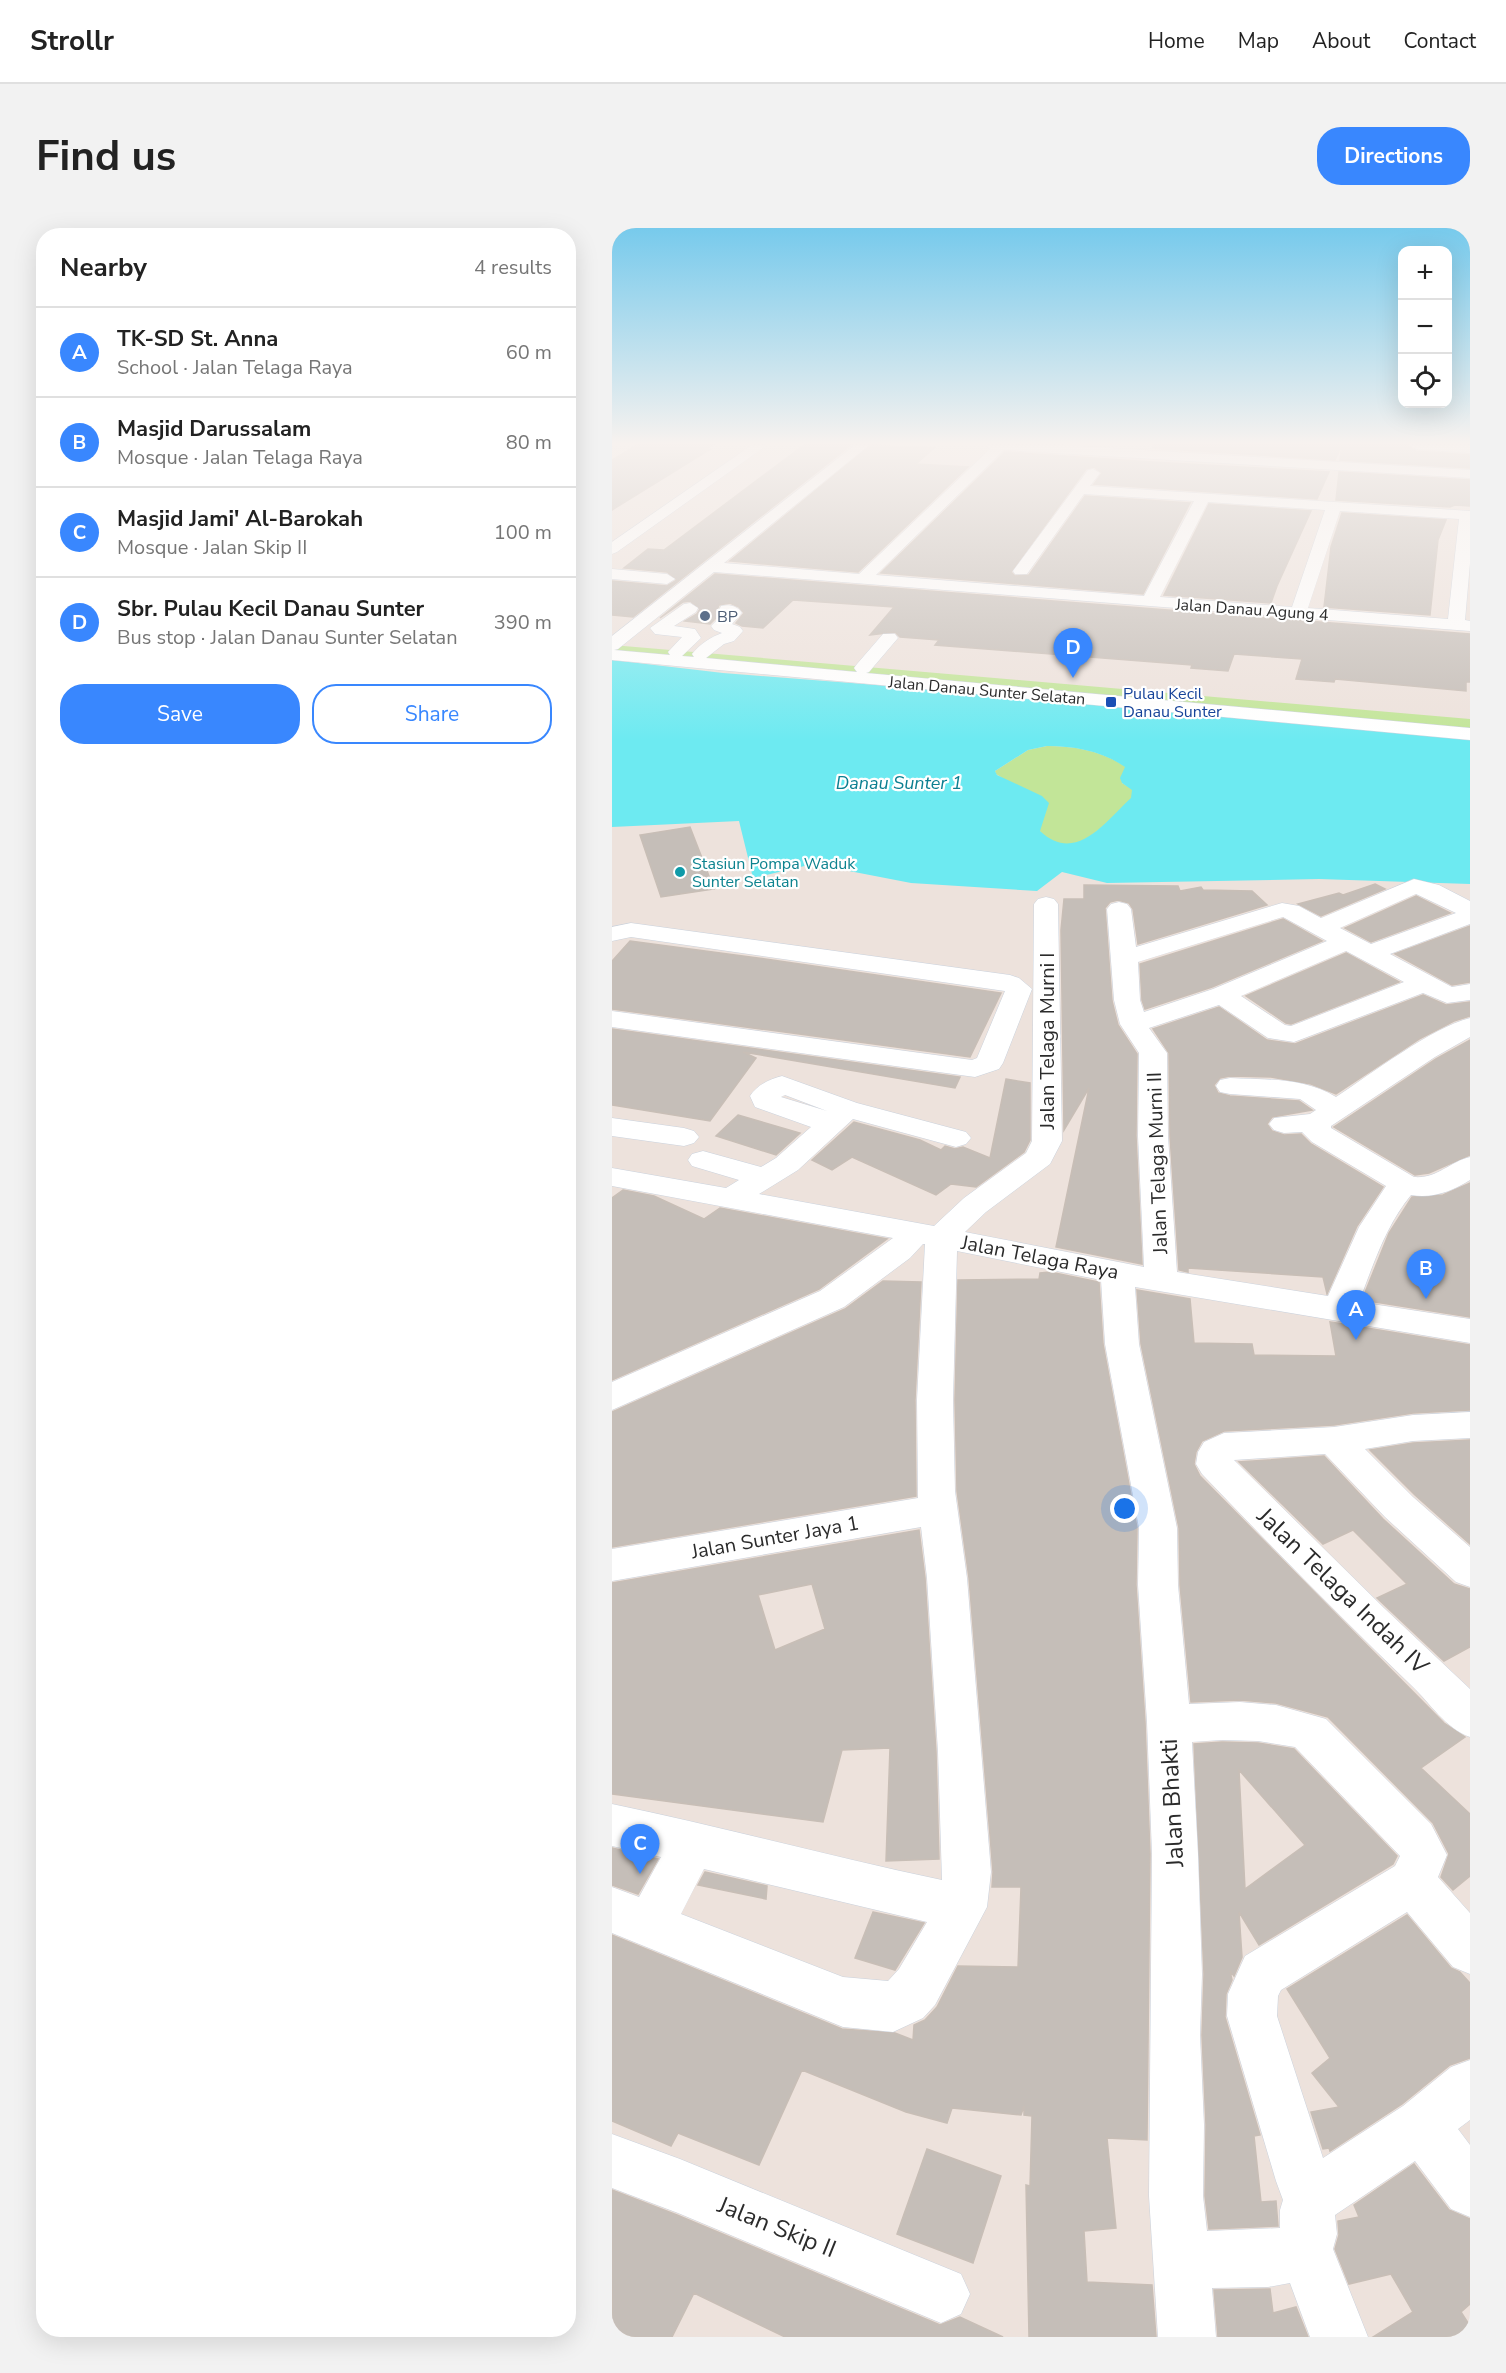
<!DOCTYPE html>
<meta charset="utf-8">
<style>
:root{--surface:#fff;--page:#f2f2f2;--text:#222;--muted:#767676;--line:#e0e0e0;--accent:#3987fe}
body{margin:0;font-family:"Nunito Sans",sans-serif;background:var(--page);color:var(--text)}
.controls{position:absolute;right:18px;top:18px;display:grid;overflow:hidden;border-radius:12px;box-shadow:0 6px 24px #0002}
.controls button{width:54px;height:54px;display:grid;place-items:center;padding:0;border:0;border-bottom:2px solid var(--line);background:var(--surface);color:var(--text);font:30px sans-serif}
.you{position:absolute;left:513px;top:1281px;width:21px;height:21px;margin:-15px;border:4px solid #fff;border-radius:50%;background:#1a73e8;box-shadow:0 0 0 9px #1a73e833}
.badge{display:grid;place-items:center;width:39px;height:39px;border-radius:50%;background:var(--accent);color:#fff;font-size:20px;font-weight:700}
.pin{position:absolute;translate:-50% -50px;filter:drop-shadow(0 2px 3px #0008)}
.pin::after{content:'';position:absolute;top:32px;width:21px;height:18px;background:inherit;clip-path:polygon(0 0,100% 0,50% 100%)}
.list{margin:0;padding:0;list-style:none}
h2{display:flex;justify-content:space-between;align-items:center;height:78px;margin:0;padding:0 24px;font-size:26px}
h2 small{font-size:20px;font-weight:400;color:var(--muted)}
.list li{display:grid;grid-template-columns:39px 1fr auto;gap:18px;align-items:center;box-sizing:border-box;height:90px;padding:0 24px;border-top:2px solid var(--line)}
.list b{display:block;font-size:22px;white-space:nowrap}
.list p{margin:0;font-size:20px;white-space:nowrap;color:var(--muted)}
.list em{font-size:20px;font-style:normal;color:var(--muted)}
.actions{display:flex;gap:12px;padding:18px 24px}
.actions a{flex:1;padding:14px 0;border:2px solid var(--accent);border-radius:24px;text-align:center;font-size:21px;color:var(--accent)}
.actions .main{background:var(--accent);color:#fff}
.icon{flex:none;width:33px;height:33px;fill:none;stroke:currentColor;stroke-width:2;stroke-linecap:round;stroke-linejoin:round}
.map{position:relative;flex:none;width:858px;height:2109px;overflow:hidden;border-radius:24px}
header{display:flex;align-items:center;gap:36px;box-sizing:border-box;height:84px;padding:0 30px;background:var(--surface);border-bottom:2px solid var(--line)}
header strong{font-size:28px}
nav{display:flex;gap:33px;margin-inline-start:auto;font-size:21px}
.intro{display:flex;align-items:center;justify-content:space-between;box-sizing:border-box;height:144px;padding:0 36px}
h1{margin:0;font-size:42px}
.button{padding:15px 27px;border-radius:24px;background:var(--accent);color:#fff;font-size:21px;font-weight:700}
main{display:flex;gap:36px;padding:0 36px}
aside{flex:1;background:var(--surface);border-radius:24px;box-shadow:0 6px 24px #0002}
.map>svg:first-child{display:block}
</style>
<header>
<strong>Strollr</strong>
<nav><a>Home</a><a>Map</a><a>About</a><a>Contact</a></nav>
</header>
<div class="intro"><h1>Find us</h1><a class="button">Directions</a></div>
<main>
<aside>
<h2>Nearby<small>4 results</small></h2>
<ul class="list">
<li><span class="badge">A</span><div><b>TK-SD St. Anna</b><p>School · Jalan Telaga Raya</p></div><em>60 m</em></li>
<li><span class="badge">B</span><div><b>Masjid Darussalam</b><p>Mosque · Jalan Telaga Raya</p></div><em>80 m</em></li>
<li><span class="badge">C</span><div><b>Masjid Jami' Al-Barokah</b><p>Mosque · Jalan Skip II</p></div><em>100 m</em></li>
<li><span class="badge">D</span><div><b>Sbr. Pulau Kecil Danau Sunter</b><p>Bus stop · Jalan Danau Sunter Selatan</p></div><em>390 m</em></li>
</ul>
<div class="actions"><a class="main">Save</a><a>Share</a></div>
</aside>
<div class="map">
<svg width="858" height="2109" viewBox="0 0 858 2109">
<rect width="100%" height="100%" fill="#ede2dc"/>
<!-- green -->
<path fill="#c2e598" d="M0 417 858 491V506L0 427Z
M435 518C463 518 490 523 514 539L510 555 520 561V570C498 590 469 631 436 611 426 604 420 590 414 581 405 567 399 554 384 546L383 543 416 522Z"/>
<!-- water -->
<path fill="#6deaf1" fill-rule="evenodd" d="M0 432 111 445 379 466 858 511V656L707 651 495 655 450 644 425 663 299 655 201 636 141 650 127 593 0 599ZM435 518C462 518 490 523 513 539L508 550 510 555 520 562 519 570C494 593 464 637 428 603L437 575 430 568 385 547 383 543 416 522Z"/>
<!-- building -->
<path fill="#c5beb8" stroke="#c8beb6" stroke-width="1.5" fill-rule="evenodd" d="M25 217H101L94 222H97L0 282V232Z
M192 217H239L21 389 0 387V353L55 358 65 352 55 344 12 340 36 321 52 322Z
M259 217 322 220 304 236 356 239 246 344 118 333Z
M541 217H730L723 232 541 220Z
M730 217H796L804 223 858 227V240L728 232Z
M393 224 540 234 717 244 705 271 482 256 490 245 482 239 474 241 399 344 403 348 417 347 473 268 578 275 531 366 269 345Z
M727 244 858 252V278L843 277 838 279 724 272Z
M597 276 699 283 665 358 659 375 552 367Z
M730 285 834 292 826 312 818 387 712 379 719 319Z
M103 346 858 406V454H854V463L723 451 722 454 684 451 690 431 622 426 616 443 579 440 580 437 323 417 327 412 288 409 283 404 258 407 282 379 181 372 151 400 130 398 124 395 132 385 127 379 118 375 107 377 105 382 108 386 98 396 73 393 85 386 88 381 78 373 71 374 48 390Z
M78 599 102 661 49 669 28 607Z
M763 656 773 661 709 688 686 676 727 665 731 667Z
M472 657 566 658 568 663 589 659 591 662 640 663 655 677 526 716 521 681 517 675 506 672 498 674 493 680 500 773 506 797 525 826 524 908 530 1036 444 1019 477 860 452 902 449 702 452 671H472Z
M804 668 838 685 759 714 733 700Z
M671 691 710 713 600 759 533 781 530 772 528 736Z
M858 698V754L840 757 783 726Z
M18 713 146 730 389 765 358 829 0 781V733Z
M734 725 787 754 679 796 674 795 634 768Z
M811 767 834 777 858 774V788L842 793 807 811 724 866 699 856 659 849 618 848 608 850 602 857 606 865 618 868 687 873 700 882 660 889 655 896 660 903 672 907 689 906 699 916 771 959 745 998 715 1066 711 1049 576 1040V1044L567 1042 558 908 557 825 541 801 607 779 655 812 683 816Z
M0 801 348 849 343 860 131 824 144 830 98 893 0 877Z
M858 812V927L817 945 803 947 722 899 824 831Z
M394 851 418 855V912L412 924 364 959 339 956 324 967 240 929 220 942 200 932 242 894 308 912 329 922 333 918 343 921 351 919 378 930Z
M126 887 188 905 164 927 104 908Z
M858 955V1089L750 1072 777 1005 800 969 831 967Z
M11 962 42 968 92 991 108 980 275 1011 207 1061 0 1152V970Z
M438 1044 487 1054 491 1116 525 1300 524 1357 533 1494 538 1626 535 1912 495 1910 504 2000 472 2003 475 2054 540 2057 544 2109H417L414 1957 418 1958 420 1888 412 1887V1878L409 1887 340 1880 335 1895 294 1884 190 1842 147 1937 66 1905 59 1918 0 1893V1707L230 1801 283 1805 301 1812 302 1797 313 1792 325 1779 346 1738 406 1739 409 1659H380L381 1644 357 1350 345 1263 343 1172 346 1052 427 1051 428 1045Z
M271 1053 309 1054 303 1172 304 1268 0 1319V1184L233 1081Z
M525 1062 578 1071 582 1115 640 1116 642 1127 724 1128 718 1094 858 1117V1182L801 1185 722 1197 612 1203 590 1213 584 1224 582 1236 588 1248 719 1381 832 1495 853 1509 809 1540 858 1586V1648L841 1662 829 1649 837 1626 821 1595 716 1489 664 1475 628 1472 579 1474 568 1357 567 1300 529 1116Z
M858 1212V1316L803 1267 758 1222 801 1215Z
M712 1228 771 1291 842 1356 858 1361V1419L832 1433 765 1370 795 1356 741 1302 711 1316 627 1234Z
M307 1302 313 1350 324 1524 327 1631 274 1633 278 1520 230 1522 211 1594 0 1566V1355ZM200 1356 213 1401 163 1422 146 1367Z
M610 1514 646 1515 682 1521 785 1628 781 1636 647 1717 627 1684 630 1729 622 1748 618 1743 620 1752 614 1766 613 1789 648 1907 642 1908 649 1974 664 1973 666 1998 597 2001 593 1968 594 1897 590 1807 592 1746 582 1516ZM627 1542 693 1617 633 1661Z
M0 1620 46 1631 26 1666 0 1657Z
M93 1644 155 1658 154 1671 86 1657Z
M261 1684 312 1695 283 1742 243 1730Z
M795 1687 839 1740 848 1744 858 1755V1830L838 1837 790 1876 718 1923 717 1920 711 1921 699 1884 727 1879 700 1845 718 1830 675 1761Z
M315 1921 389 1948 361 2035 285 2006Z
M802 1936 837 1982 858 1991V2076L849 2084 858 2098V2109H761L801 2084 779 2046 737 2056 723 2021 727 2007 726 1993 747 1989 742 1977Z
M0 1962 65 1987 328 2097 348 2089 391 2109H173L82 2065 60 2109H0Z
M658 2061 661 2085 684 2079 696 2109H606L602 2062Z"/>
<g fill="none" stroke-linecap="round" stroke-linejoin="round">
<!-- minor-tunnel -->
<path stroke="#c6bdb9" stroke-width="19" stroke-dasharray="19 10" stroke-linecap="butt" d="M87 380 115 382"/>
<!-- minor casing -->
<g stroke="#cad2dd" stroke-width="1">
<path id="minor" d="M140 217H155L5 324 0 326V314Z
M243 217H257L112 335 247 346 378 221 373 217H447L858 242V250L392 222 264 347 532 368 582 273 472 266 415 346H403L401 343 476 242 481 241 488 245 478 258 858 283V335L853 392 858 393V403L102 344 6 421 2 422 58 427 56 424 70 409 43 406 38 400 72 376 78 375 86 380 84 384 62 398 83 401 89 410 70 428 82 429 80 426C88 416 99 409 110 405L102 402 99 398 111 386 107 382 109 378C117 376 126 378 130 385L120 396 128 399 131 403 122 413 112 416 94 430 245 444 242 440 245 436 271 406H283L286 410 257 444 254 445 858 500V512L0 432V408ZM596 274 713 282 680 379 548 369ZM728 283 847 291 836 391 696 380Z
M798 217H858V225L804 221Z
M0 341 55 346 63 351 55 356 0 351Z
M802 651 827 657 858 673V696L778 726 840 759 858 756V772L835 775 811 765 682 814 656 810 607 777 537 800 555 825 556 908 565 1044 716 1068 747 999 774 958 700 914 690 904 672 905 662 902 657 896 662 890 698 886 704 882 688 871 618 866 608 864 604 858 608 852 618 850C655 852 691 849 724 869 759 846 819 800 858 790V809L823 829 719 898V900L802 949C825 951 837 934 858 929V952C841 963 820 971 799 967 774 997 761 1037 747 1074L858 1091V1115L523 1059 527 1116 565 1300 566 1357 577 1476 628 1474 664 1477 714 1491 819 1596 835 1627 826 1649 858 1685V1746L841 1739 795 1684 669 1762 666 1768 665 1788 711 1930 791 1878 839 1839 858 1832V1892L846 1901 858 1917V1989L839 1981 803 1933 723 1987 725 2006 721 2021 756 2109H698L678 2055 656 2059 600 2060 604 2109H546L537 1968 540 1626 535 1494 526 1357 527 1300 493 1116 489 1052 345 1023 341 1172 343 1263 355 1350 379 1644 375 1679 323 1777 311 1790 281 1804 231 1799 0 1705V1659L27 1669 49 1629 0 1618V1576C111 1599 220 1629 330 1652L326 1524 315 1350 309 1299 0 1353V1321L306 1270 305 1172 313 1016H311L298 1030 232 1079 0 1182V1154L208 1063 281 1010 0 958V940L114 960 127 952 80 938 76 932 80 926 91 923 149 939 164 930 199 899 143 879 138 868C145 857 158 851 170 848L245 875 354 904 359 910 354 916 344 919 241 891 186 942 147 966 322 998 352 970 414 925 420 913 422 676 426 671 434 669 442 671 446 676 450 913 438 936 374 984 353 1004 532 1039 526 908 527 825 508 796 502 772 495 681 499 676 507 674 515 676 519 681 524 719 670 675 687 678 709 690ZM804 666 844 685 759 716 728 700ZM671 689 715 713 601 761 532 784 528 772 526 734ZM734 723 792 754 679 798 673 797 629 768ZM173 867 215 883 169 869ZM610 1512 646 1513 683 1519 788 1628 783 1638 633 1728 616 1766 615 1788 664 1953 671 1972 668 1982V2000L595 2003 591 1968 592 1897 588 1807 590 1746 586 1626 580 1514ZM92 1641 315 1694 287 1741 276 1753 231 1749 69 1686Z
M19 695 398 747 407 750 420 761 391 835 387 841 363 849 0 799V783L360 832 365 830 393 763 19 709 0 713V699Z
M0 890 72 900 82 903 87 909 82 915 72 918 0 908Z
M858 1184V1210L801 1213 753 1221 801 1269 858 1319V1359L844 1354 773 1289 713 1226 622 1232 772 1380 858 1461V1509C833 1500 819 1476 800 1458 728 1389 659 1318 590 1246L584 1236 586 1224 592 1214 612 1205 722 1199 801 1187Z
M0 1906 68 1931 349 2046 358 2066 349 2086 329 2095 66 1985 0 1960Z"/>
</g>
<!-- minor -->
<use href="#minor" fill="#fff" fill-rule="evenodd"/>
</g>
<!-- sky -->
<linearGradient id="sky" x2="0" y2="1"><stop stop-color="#77caec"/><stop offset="0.42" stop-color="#f7f2ef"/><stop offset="1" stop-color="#f7f2ef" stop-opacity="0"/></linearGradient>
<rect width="858" height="512" fill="url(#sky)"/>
<!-- markers -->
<circle fill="#5c6f8a" stroke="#fff" stroke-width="2" cx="93" cy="388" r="6"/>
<rect fill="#1a4fb4" stroke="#fff" stroke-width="2" x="493" y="468" width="12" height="12" rx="3"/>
<circle fill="#0f9aa8" stroke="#fff" stroke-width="2" cx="68" cy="644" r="6"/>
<g text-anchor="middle" stroke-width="4.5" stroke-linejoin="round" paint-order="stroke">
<!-- far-street labels -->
<g font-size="16" fill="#2b2b2b" stroke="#fff">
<text transform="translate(640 381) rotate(4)" y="6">Jalan Danau Agung 4</text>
<text transform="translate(375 462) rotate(5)" y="6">Jalan Danau Sunter Selatan</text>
</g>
<!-- far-service labels -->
<g font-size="16" fill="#4e5e75" stroke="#fff" text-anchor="start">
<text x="105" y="394">BP</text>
</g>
<!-- far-transit labels -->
<g font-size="16" fill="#164399" stroke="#fff" text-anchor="start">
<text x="511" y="471">Pulau Kecil<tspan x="511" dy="18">Danau Sunter</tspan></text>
</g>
<!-- far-culture labels -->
<g font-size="16" fill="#0d838f" stroke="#fff" text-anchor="start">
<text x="80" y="641">Stasiun Pompa Waduk<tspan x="80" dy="18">Sunter Selatan</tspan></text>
</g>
<!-- far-water labels -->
<g font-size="18" font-style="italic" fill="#0b7f91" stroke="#fff">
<text x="287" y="561">Danau Sunter 1</text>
</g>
<!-- street labels -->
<g font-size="20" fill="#2b2b2b" stroke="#fff">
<text transform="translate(435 813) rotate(-90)" y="7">Jalan Telaga Murni I</text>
<text transform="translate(545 935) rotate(-92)" y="7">Jalan Telaga Murni II</text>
<text transform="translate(428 1029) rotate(11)" y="7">Jalan Telaga Raya</text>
<text transform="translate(163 1309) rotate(-10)" y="7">Jalan Sunter Jaya 1</text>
</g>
<!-- near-street labels -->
<g font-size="24" fill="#2b2b2b" stroke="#fff">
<text transform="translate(731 1363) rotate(44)" y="8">Jalan Telaga Indah IV</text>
<text transform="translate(560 1575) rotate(-93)" y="8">Jalan Bhakti</text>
<text transform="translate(165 1999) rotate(22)" y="8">Jalan Skip II</text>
</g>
</g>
</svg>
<div class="controls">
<button>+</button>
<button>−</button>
<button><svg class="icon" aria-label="locate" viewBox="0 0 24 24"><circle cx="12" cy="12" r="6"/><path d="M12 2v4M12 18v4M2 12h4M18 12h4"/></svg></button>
</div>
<div class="you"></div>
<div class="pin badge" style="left:744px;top:1112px">A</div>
<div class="pin badge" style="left:814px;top:1071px">B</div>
<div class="pin badge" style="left:28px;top:1646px">C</div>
<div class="pin badge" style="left:461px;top:450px">D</div>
</div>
</main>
